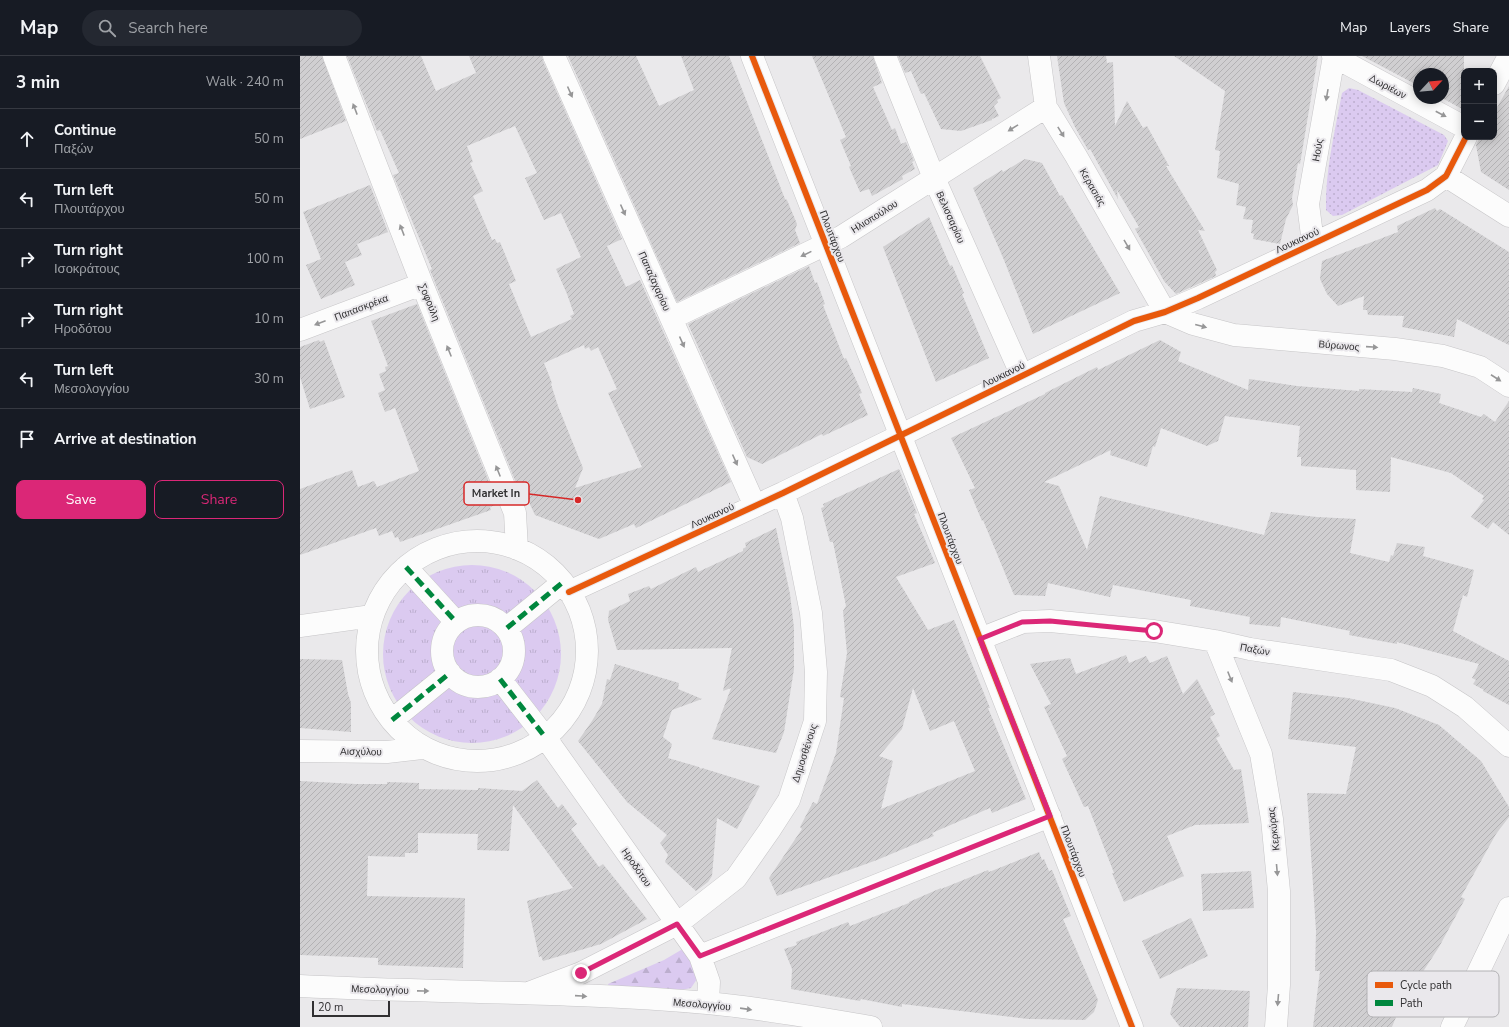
<!DOCTYPE html>
<meta charset="utf-8">
<style>
:root{--surface:#171b24;--page:#242831;--text:#f1f3f6;--muted:#9ea1a6;--line:#363941;--accent:#db2777}
body{margin:0;font-family:"Nunito Sans",sans-serif;background:var(--page);color:var(--text)}
.controls{position:absolute;right:12px;top:12px;display:grid;overflow:hidden;border-radius:8px;box-shadow:0 2px 10px #0003}
.controls button{width:36px;height:36px;display:grid;place-items:center;padding:0;border:0;border-bottom:1px solid var(--line);background:var(--surface);color:var(--text);font:20px sans-serif}
.compass{position:absolute;left:1113px;top:12px;width:36px;height:36px;border-radius:50%;background:var(--surface);box-shadow:0 2px 10px #0003;rotate:64deg}
.scale{position:absolute;left:12px;bottom:10px;width:78px;box-sizing:border-box;padding-left:4px;border:2px solid #313032;border-top:0;font-size:11px;line-height:14px;white-space:nowrap;color:#313032;-webkit-text-stroke:3px #eae8ec;paint-order:stroke}
.stop{position:absolute;width:12px;height:12px;margin:-9px;border:3px solid #db2777;border-radius:50%;background:#fff}
.stop.end{background:#db2777;border-color:#fff;box-shadow:0 1px 4px #0008}
.list{margin:0;padding:0;list-style:none}
h2{display:flex;justify-content:space-between;align-items:center;height:52px;margin:0;padding:0 16px;font-size:17px}
h2 small{font-size:13px;font-weight:400;color:var(--muted)}
.list li{display:grid;grid-template-columns:26px 1fr auto;gap:12px;align-items:center;box-sizing:border-box;height:60px;padding:0 16px;border-top:1px solid var(--line)}
.list b{display:block;font-size:15px;white-space:nowrap}
.list p{margin:0;font-size:13px;white-space:nowrap;color:var(--muted)}
.list em{font-size:13px;font-style:normal;color:var(--muted)}
.actions{display:flex;gap:8px;padding:12px 16px}
.actions a{flex:1;padding:9px 0;border:1px solid var(--accent);border-radius:8px;text-align:center;font-size:14px;color:var(--accent)}
.actions .main{background:var(--accent);color:#fff}
.icon{flex:none;width:22px;height:22px;fill:none;stroke:currentColor;stroke-width:2;stroke-linecap:round;stroke-linejoin:round}
.map{position:relative;flex:none;width:1209px;height:971px;overflow:hidden}
header{display:flex;align-items:center;gap:24px;box-sizing:border-box;height:56px;padding:0 20px;background:var(--surface);border-bottom:1px solid var(--line)}
header strong{font-size:19px}
nav{display:flex;gap:22px;margin-inline-start:auto;font-size:14px}
.search{width:280px;height:36px;background:var(--page);display:flex;align-items:center;gap:10px;box-sizing:border-box;padding:0 14px;border-radius:22px;color:var(--muted);font-size:15px}
main{display:flex}
aside{flex:1;background:var(--surface)}
.map>svg:first-child{display:block}
</style>
<header>
<strong>Map</strong>
<div class="search"><svg class="icon" aria-label="search" viewBox="0 0 24 24"><circle cx="10" cy="10" r="6"/><path d="M15 15l6 6"/></svg>Search here</div>
<nav><a>Map</a><a>Layers</a><a>Share</a></nav>
</header>
<main>
<aside>
<h2>3 min<small>Walk · 240 m</small></h2>
<ul class="list">
<li><svg class="icon" aria-label="ahead" viewBox="0 0 24 24"><path d="M12 20V5M6 11l6-6 6 6"/></svg><div><b>Continue</b><p>Παξών</p></div><em>50 m</em></li>
<li><svg class="icon" aria-label="left" viewBox="0 0 24 24"><path d="M17 20v-9H6M10 6l-5 5 5 5"/></svg><div><b>Turn left</b><p>Πλουτάρχου</p></div><em>50 m</em></li>
<li><svg class="icon" aria-label="right" viewBox="0 0 24 24"><path d="M7 20v-9h11M14 6l5 5-5 5"/></svg><div><b>Turn right</b><p>Ισοκράτους</p></div><em>100 m</em></li>
<li><svg class="icon" aria-label="right" viewBox="0 0 24 24"><path d="M7 20v-9h11M14 6l5 5-5 5"/></svg><div><b>Turn right</b><p>Ηροδότου</p></div><em>10 m</em></li>
<li><svg class="icon" aria-label="left" viewBox="0 0 24 24"><path d="M17 20v-9H6M10 6l-5 5 5 5"/></svg><div><b>Turn left</b><p>Μεσολογγίου</p></div><em>30 m</em></li>
<li><svg class="icon" aria-label="arrive" viewBox="0 0 24 24"><path d="M6 21V4h12l-3 4 3 4H6"/></svg><div><b>Arrive at destination</b></div></li>
</ul>
<div class="actions"><a class="main">Save</a><a>Share</a></div>
</aside>
<div class="map">
<svg width="1209" height="971" viewBox="0 0 1209 971">
<defs>
<pattern id="grass-tufts" width="24" height="20" patternUnits="userSpaceOnUse"><rect width="24" height="20" fill="#dbcaf0"/><path d="M3 7l-1-3M5 7V3M7 7l1-3M15 17l-1-3M17 17v-4M19 17l1-3" fill="none" stroke="#bcaece"/></pattern>
<pattern id="forest-firs" width="22" height="20" patternUnits="userSpaceOnUse"><rect width="22" height="20" fill="#dbcaf0"/><path d="M5 1l3.5 6h-7zM16 11l3.5 6h-7z" fill="#bcaece"/></pattern>
<pattern id="park-dots" width="8" height="8" patternUnits="userSpaceOnUse"><rect width="8" height="8" fill="#dbcaf0"/><path d="M2 2h.1M6 6h.1" fill="none" stroke="#bcaece" stroke-width="1.8" stroke-linecap="round"/></pattern>
<pattern id="building-hatch" width="6" height="6" patternUnits="userSpaceOnUse"><rect width="6" height="6" fill="#d0cfd1"/><path d="M-1 1l2-2M0 6l6-6M5 7l2-2" fill="none" stroke="#b3b2b4"/></pattern>
</defs>
<rect width="100%" height="100%" fill="#eae9eb"/>
<!-- grass -->
<path fill="url(#grass-tufts)" d="M83 598a89 89 0 1 1 178 0a89 89 0 1 1-178 0Z"/>
<!-- forest -->
<path fill="url(#forest-firs)" d="M381 894 386 895 394 906 397 923 391 932 381 934 309 932 308 928 364 904Z"/>
<!-- park -->
<path fill="url(#park-dots)" d="M1049 32 1058 34 1144 79 1148 85 1138 109 1042 159 1033 160 1026 154C1025 115 1035 75 1042 37Z"/>
<!-- building -->
<path fill="url(#building-hatch)" fill-rule="evenodd" d="M0 0H22L46 65 0 83Z
M47 0H121L136 35 176 17 169 0H242L243 5 322 183 307 190 326 231 340 224 431 426 336 472 334 468 299 483 235 459 225 438 221 439 140 239 130 214 132 213 93 119 99 117 80 74 77 75ZM215 70 237 117 225 122 244 164 261 157 281 201 256 213 267 238 274 258 270 260 272 263 231 281 209 228 216 225 200 186 197 187 195 183 192 184 173 140 183 135 170 107 173 106 167 90ZM284 289 285 293 289 291 291 295 298 291 317 333 308 337 342 411 275 432 283 412 258 350 251 328 252 327 244 307Z
M268 0H336L359 50 394 34 381 0H429L485 143 487 144 497 168 495 174 500 187 377 246Z
M512 0H573L582 27 573 31 592 74 595 72 601 88 606 86 614 105 612 106 615 113 602 120 603 123 572 140 569 133 560 136 549 111 551 110 540 84 546 81Z
M598 0H680L701 42 697 44 698 46 694 50 699 60 692 63V64L661 75 641 73 624 37 621 38 611 15 605 17Z
M757 0H806L807 7 813 6 815 70 827 45 843 72 847 70 869 110H866L905 175 898 174 917 214 915 216 916 220 876 238 864 225 835 173 839 171 817 134 818 143 790 93 788 94 775 71 764 47Z
M874 0H1018L1000 108 998 107 992 142 993 149 986 163 980 188 953 183 954 178 951 177 953 164 943 163 946 151 936 149 939 128 917 122 920 95 915 94 925 35Z
M1062 0H1164V54L1142 42H1143V18H1119V30Z
M1209 30V134L1181 116 1176 89 1180 81H1194V57Z
M725 103 742 107 760 140 762 139 820 237 733 278 704 204 673 132 702 114 703 116Z
M70 129 88 176 57 188 62 199 45 206 55 229 21 243 6 209 21 203 3 156Z
M1135 152 1137 155 1140 153 1209 196V289L1157 263 1154 281 1102 271 1104 260 1068 259 1067 254H1063L1064 240 1038 250 1027 238 1020 223 1022 205 1098 176 1097 170Z
M629 161 650 210 652 209 664 237 662 238 689 302 636 326 583 191Z
M509 210 515 227 517 226 525 248 523 249 544 303 546 302 562 337 559 338 568 359 523 380 522 378 462 408 447 401 388 268Z
M117 248 198 448 190 451 191 454 100 486 98 481 95 482 92 475 79 480 76 472 0 499V433L52 414 58 431 74 425 77 431 119 415 95 352 85 356 78 337 85 334 79 318 86 315 85 311 88 310 71 265Z
M19 284 20 286 24 284 45 341 10 353 0 321V291Z
M860 284 881 296 878 305 948 334 949 323 997 330 1059 335V333L1112 336 1113 332 1141 338 1139 347 1181 361 1184 358 1195 366 1209 345V479L1193 466 1188 473 1171 461 1184 444 1182 443 1184 440 1151 417 1091 401 1090 436 1056 434V414L1001 410V401H997L1000 370 925 360 918 385 907 390 861 372 855 391 853 390 847 411 810 399 811 394 744 426 759 430 787 494 800 440 964 479 971 456 1017 461 1056 463 1050 497 1089 506 1091 499 1093 500 1097 487 1125 491 1123 500 1174 514 1167 541 1163 539 1153 575 1209 605V649L1183 635 1184 634 1173 628 1176 624 1172 622 1179 608 1097 586V588L1049 579 1050 575 981 561 980 571 949 568 950 561 890 550 891 544 813 529 810 541 748 527 745 540 714 539 683 464 682 465 669 434 675 432 651 382 745 338V337L797 311 798 314Z
M599 413 617 457 614 458 635 507 596 521 628 574 654 564 690 652H688L726 743 692 757 690 752 632 777 634 780 577 804 477 840 469 822 502 773 500 771 513 746 517 748 536 697 544 642 540 641 547 597 543 555 546 550 533 486H530L521 452 524 451 523 448ZM613 632 630 675 654 665 675 715 581 753 593 705 579 700 602 673Z
M476 472 490 538 494 572V613L484 676 476 697 412 683 431 632 423 635 432 592 317 594 308 564 309 555 330 545 328 538 349 530 351 533 396 511 398 516 443 495V493L446 491 445 487Z
M826 599 829 607 846 600 850 607 867 600 883 638 897 623 915 658 910 661 920 680 916 682 934 714 941 713 949 767 895 769 867 780 884 820 824 846 812 817H814L788 750 784 751 762 703 767 700 744 651 751 648 730 608 770 602 776 618Z
M0 603 42 604 48 638 51 647V676L0 672Z
M315 608 379 627 378 633 402 643 372 654 363 681 372 688 368 702 399 711 401 713 402 712 460 730 437 773 417 762 412 820 408 826 396 835 365 806 368 799 360 787 367 779 327 746 278 685 292 665 302 648 307 623 310 624Z
M993 636 1048 642 1095 652 1139 669 1181 705 1209 751V761L1196 778 1161 841 1165 843 1139 891 1100 951 1092 971H1013L1020 915H1015L1016 875 1007 737 1046 738 1056 691 988 683Z
M237 724 258 752 262 748 277 768 271 773 299 811 303 808 347 863 301 888 243 905 241 900 239 901 227 845 273 832 213 749 209 795 177 794 178 778 118 777V797H105V801L68 800 67 840 165 842 163 912 78 909V902L0 899V725L56 728H87V726L119 727V733L178 734V732L222 735Z
M739 796 742 804 744 803 749 815 752 814 771 860 763 863 798 944 794 956 785 964 728 963 602 948V951L561 943 560 945 491 933 492 913 484 893 497 889 496 886 548 866 550 870 609 847V846L641 832V833L688 814 689 816Z
M951 815 954 852 903 855 901 818Z
M891 862 908 900 860 923 842 885Z
M877 932 950 935 948 971H880L870 958Z"/>
<g fill="none" stroke-linecap="round" stroke-linejoin="round">
<!-- street casing -->
<g stroke="#c6c5c7" stroke-width="23">
<path id="street" d="M34 0 122 228 215 457 217 493
M254 0 455 450
M585 0 634 122 722 320
M739 0 746 51 776 100 865 256 893 268 934 279 1095 293 1143 300 1180 311 1209 330
M1033 0 1164 71
M1194 28 1209 0
M1146 120 1209 160
M1013 187 1008 148 1034 0
M372 262 541 181 746 51
M0 274 122 228
M67 595a110 110 0 1 1 220 0a110 110 0 1 1-220 0Z
M106 511 156 566
M269 536 483 437 834 265 865 256 898 242 1127 134 1146 120 1166 81
M142 595a36 36 0 1 1 72 0a36 36 0 1 1-72 0Z
M0 570 72 560
M207 572 262 527
M680 583 723 566 750 565 854 575 915 585 950 593 1091 614 1132 630 1165 651 1209 690
M915 585 961 698 972 763 979 835V929L976 971
M200 623 245 681 400 900 409 926 408 947
M92 664 150 617
M0 695 87 696 122 692
M400 900 750 760
M0 930C136 937 272 935 407 947 462 952 517 962 571 971
M231 936 281 917 377 868 436 822 469 775 489 744 515 665 516 616 511 557 492 462 483 437
M1152 971 1209 852"/>
</g>
<!-- secondary casing -->
<g stroke="#c6c5c7" stroke-width="23">
<path id="secondary" d="M452 0 832 971"/>
</g>
<!-- street -->
<use href="#street" stroke="#fcfcfc" stroke-width="22"/>
<!-- secondary -->
<use href="#secondary" stroke="#fcfcfc" stroke-width="22"/>
<!-- quiet -->
<path stroke="#00873e" stroke-width="5" stroke-dasharray="10 5" stroke-linecap="butt" d="M106 511 156 566
M207 572 262 527
M200 623 245 681
M92 664 150 617"/>
<!-- cycleway casing -->
<g stroke="#eae8ec" stroke-width="8">
<path id="cycleway" d="M452 0 832 971
M269 536 483 437 834 265 865 256 898 242 1127 134 1146 120 1166 81"/>
</g>
<!-- cycleway -->
<use href="#cycleway" stroke="#e8590c" stroke-width="6"/>
</g>
<!-- one-way arrows -->
<defs><path id="oneway-solid" d="M-6-.8H1V-3.2L6.5 0L1 3.2V.8H-6Z"/></defs>
<g fill="#969697">
<use href="#oneway-solid" transform="translate(270 36) rotate(66)"/>
<use href="#oneway-solid" transform="translate(1027 39) rotate(100)"/>
<use href="#oneway-solid" transform="translate(55 53) rotate(-111)"/>
<use href="#oneway-solid" transform="translate(1141 58) rotate(28)"/>
<use href="#oneway-solid" transform="translate(713 72) rotate(148)"/>
<use href="#oneway-solid" transform="translate(761 76) rotate(58)"/>
<use href="#oneway-solid" transform="translate(323 154) rotate(66)"/>
<use href="#oneway-solid" transform="translate(102 174) rotate(-111)"/>
<use href="#oneway-solid" transform="translate(827 189) rotate(60)"/>
<use href="#oneway-solid" transform="translate(506 198) rotate(154)"/>
<use href="#oneway-solid" transform="translate(20 267) rotate(159)"/>
<use href="#oneway-solid" transform="translate(901 270) rotate(15)"/>
<use href="#oneway-solid" transform="translate(382 286) rotate(66)"/>
<use href="#oneway-solid" transform="translate(1072 291) rotate(4)"/>
<use href="#oneway-solid" transform="translate(149 295) rotate(-112)"/>
<use href="#oneway-solid" transform="translate(1196 322) rotate(33)"/>
<use href="#oneway-solid" transform="translate(435 404) rotate(66)"/>
<use href="#oneway-solid" transform="translate(198 415) rotate(-112)"/>
<use href="#oneway-solid" transform="translate(930 621) rotate(68)"/>
<use href="#oneway-solid" transform="translate(977 814) rotate(85)"/>
<use href="#oneway-solid" transform="translate(123 935) rotate(1)"/>
<use href="#oneway-solid" transform="translate(281 940) rotate(4)"/>
<use href="#oneway-solid" transform="translate(978 944) rotate(95)"/>
<use href="#oneway-solid" transform="translate(446 953) rotate(8)"/>
</g>
<g fill="none" stroke-linecap="round" stroke-linejoin="round">
<!-- route -->
<path stroke="#db2777" stroke-width="5" d="M281 917 377 868 400 900 750 760 680 583 722 566 750 565 854 575"/>
</g>
<g text-anchor="middle" stroke-width="4" stroke-linejoin="round" paint-order="stroke">
<!-- street labels -->
<g font-size="10" fill="#313032" stroke="#eae8ec">
<text transform="translate(1088 30) rotate(28)" y="4">Δωριέων</text>
<text transform="translate(1017 94) rotate(-80)" y="4">Ηούς</text>
<text transform="translate(793 131) rotate(60)" y="4">Κερασιάς</text>
<text transform="translate(574 160) rotate(-32)" y="4">Ηλιοπούλου</text>
<text transform="translate(651 161) rotate(66)" y="4">Βελισσαρίου</text>
<text transform="translate(533 180) rotate(69)" y="4">Πλουτάρχου</text>
<text transform="translate(997 184) rotate(-25)" y="4">Λουκιανού</text>
<text transform="translate(355 225) rotate(66)" y="4">Παπαζαχαρίου</text>
<text transform="translate(130 246) rotate(68)" y="4">Σοφούλη</text>
<text transform="translate(61 251) rotate(-21)" y="4">Παπασκρέκα</text>
<text transform="translate(1039 289) rotate(5)" y="4">Βύρωνος</text>
<text transform="translate(703 318) rotate(-26)" y="4">Λουκιανού</text>
<text transform="translate(412 459) rotate(-25)" y="4">Λουκιανού</text>
<text transform="translate(651 482) rotate(69)" y="4">Πλουτάρχου</text>
<text transform="translate(955 593) rotate(10)" y="4">Παξών</text>
<text transform="translate(61 695) rotate(1)" y="4">Αισχύλου</text>
<text transform="translate(504 697) rotate(-72)" y="4">Δημοσθένους</text>
<text transform="translate(973 773) rotate(-97)" y="4">Κερκύρας</text>
<text transform="translate(774 795) rotate(69)" y="4">Πλουτάρχου</text>
<text transform="translate(337 811) rotate(55)" y="4">Ηροδότου</text>
<text transform="translate(80 933) rotate(2)" y="4">Μεσολογγίου</text>
<text transform="translate(402 948) rotate(5)" y="4">Μεσολογγίου</text>
</g>
</g>
<!-- legend -->
<rect x="1067" y="915" width="132" height="46" rx="6" fill="#eae8ec" stroke="#b2b1b4" stroke-width="1"/>
<rect x="1075" y="926" width="18" height="6" fill="#e8590c"/>
<rect x="1075" y="944" width="18" height="6" fill="#00873e"/>
<g font-size="11" fill="#313032">
<text x="1100" y="933">Cycle path</text>
<text x="1100" y="951">Path</text>
</g>
<!-- callouts -->
<path fill="none" stroke="#d62828" stroke-width="1.5" d="M278 444L229 438"/>
<circle fill="#d62828" stroke="#eae8ec" stroke-width="1.5" cx="278" cy="444" r="4"/>
<rect fill="#eae8ec" stroke="#d62828" stroke-width="1.5" x="164" y="426" width="65" height="23" rx="4"/>
<g font-size="11" text-anchor="middle" font-weight="bold" fill="#313032">
<text x="196" y="441">Market In</text>
</g>
</svg>
<div class="controls">
<button>+</button>
<button>−</button>
</div>
<svg class="compass" viewBox="-18 -18 36 36"><path d="M0-13l5 13h-10z" fill="#e53935"/><path d="M0 13l5-13h-10z" fill="#9ea1a6"/></svg>
<div class="scale">20 m</div>
<div class="stop" style="left:854px;top:575px"></div>
<div class="stop end" style="left:281px;top:917px"></div>
</div>
</main>
